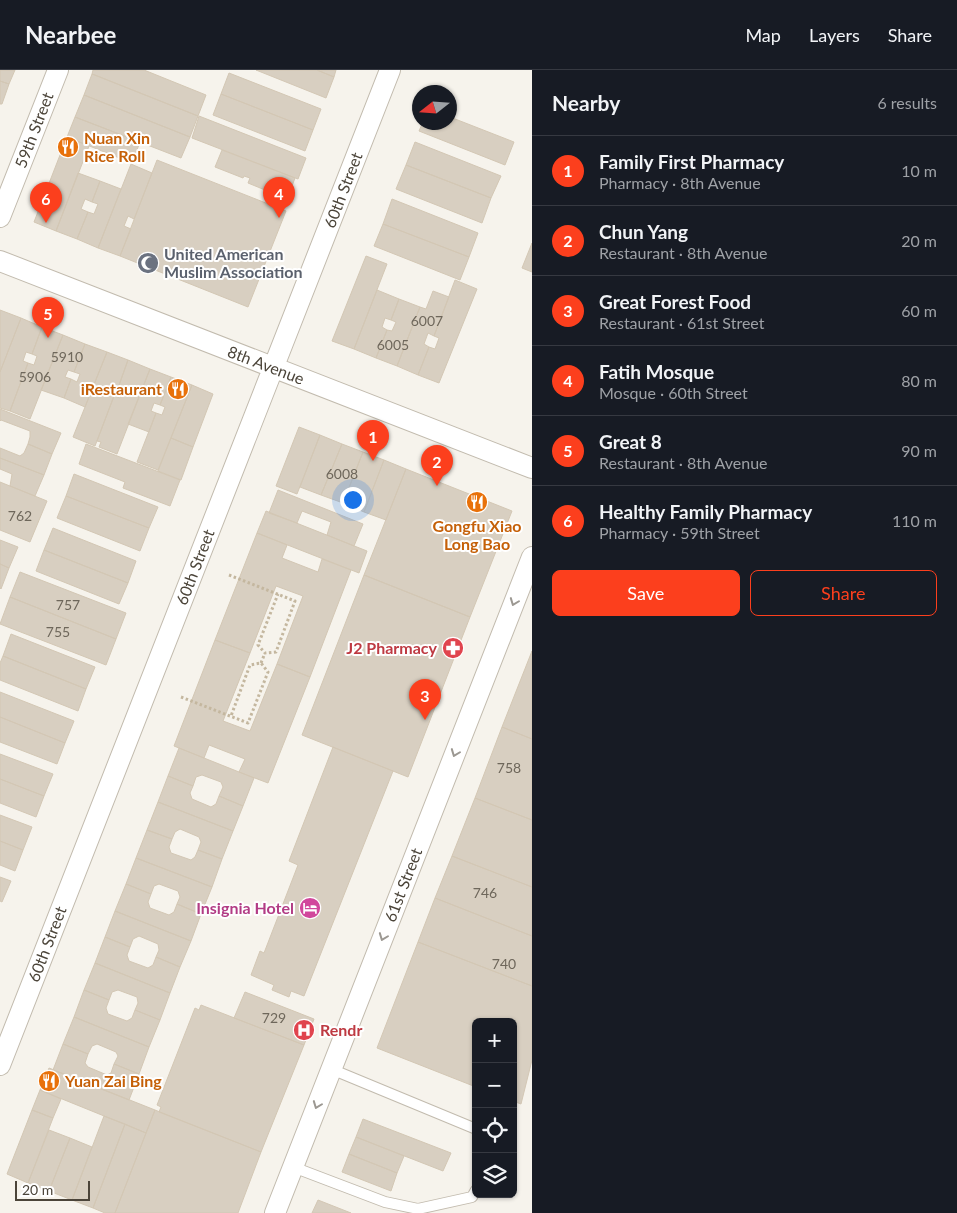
<!DOCTYPE html>
<meta charset="utf-8">
<style>
:root{--surface:#171b24;--page:#20242c;--text:#f1f3f6;--muted:#9ea1a6;--line:#363941;--accent:#fc3f1d}
body{margin:0;font-family:Lato,sans-serif;background:var(--page);color:var(--text)}
.controls{position:absolute;right:15px;bottom:15px;display:grid;overflow:hidden;border-radius:8px;box-shadow:0 1px 4px #0004}
.controls button{width:45px;height:45px;display:grid;place-items:center;padding:0;border:0;border-bottom:1px solid var(--line);background:var(--surface);color:var(--text);font:25px sans-serif}
.compass{position:absolute;left:412px;top:15px;width:45px;height:45px;border-radius:50%;background:var(--surface);box-shadow:0 1px 4px #0004;rotate:253deg}
.scale{position:absolute;left:15px;bottom:12px;width:75px;box-sizing:border-box;padding-left:5px;border:2px solid #4b4439;border-top:0;font-size:14px;line-height:18px;white-space:nowrap;color:#4b4439;-webkit-text-stroke:4px #fff;paint-order:stroke}
.you{position:absolute;left:352px;top:429px;width:18px;height:18px;margin:-12px;border:4px solid #fff;border-radius:50%;background:#1a73e8;box-shadow:0 0 0 8px #1a73e833}
.badge{display:grid;place-items:center;width:32px;height:32px;border-radius:50%;background:var(--accent);color:#fff;font-size:16px;font-weight:700}
.pin{position:absolute;translate:-50% -41px;filter:drop-shadow(0 1px 2px #0008)}
.pin::after{content:'';position:absolute;top:26px;width:18px;height:15px;background:inherit;clip-path:polygon(0 0,100% 0,50% 100%)}
.list{margin:0;padding:0;list-style:none}
h2{display:flex;justify-content:space-between;align-items:center;height:65px;margin:0;padding:0 20px;font-size:21px}
h2 small{font-size:16px;font-weight:400;color:var(--muted)}
.list li{display:grid;grid-template-columns:32px 1fr auto;gap:15px;align-items:center;box-sizing:border-box;height:70px;padding:0 20px;border-top:1px solid var(--line)}
.list b{display:block;font-size:19px;white-space:nowrap}
.list p{margin:0;font-size:16px;white-space:nowrap;color:var(--muted)}
.list em{font-size:16px;font-style:normal;color:var(--muted)}
.actions{display:flex;gap:10px;padding:15px 20px}
.actions a{flex:1;padding:11px 0;border:1px solid var(--accent);border-radius:8px;text-align:center;font-size:18px;color:var(--accent)}
.actions .main{background:var(--accent);color:#fff}
.icon{flex:none;width:28px;height:28px;fill:none;stroke:currentColor;stroke-width:2;stroke-linecap:round;stroke-linejoin:round}
.map{position:relative;flex:none;width:532px;height:1143px;overflow:hidden}
header{display:flex;align-items:center;gap:30px;box-sizing:border-box;height:70px;padding:0 25px;background:var(--surface);border-bottom:1px solid var(--line)}
header strong{font-size:24px}
nav{display:flex;gap:28px;margin-inline-start:auto;font-size:18px}
main{display:flex}
aside{flex:1;background:var(--surface)}
.map>svg:first-child{display:block}
</style>
<header>
<strong>Nearbee</strong>
<nav><a>Map</a><a>Layers</a><a>Share</a></nav>
</header>
<main>
<div class="map">
<svg width="532" height="1143" viewBox="0 0 532 1143">
<rect width="100%" height="100%" fill="#f6f3ec"/>
<!-- building -->
<path fill="#d8cfc1" stroke="#d3c7b4" d="M0 0H15L9 14 0 11Z
M93 0H144L206 25 198 46 95 5 92 4Z
M256 0H317L334 7 326 28Z
M317 0H336L334 7Z
M229 3 321 39 313 60 221 24Z
M92 4 198 46 190 67 84 25Z
M0 11 9 14 2 34H0Z
M221 24 313 60 305 81 213 45Z
M84 25 190 67 181 88 75 47Z
M199 46 306 88 298 109 192 68Z
M75 47 140 72 132 93 67 67Z
M450 47 514 72 505 95 419 61 423 52H450Z
M67 67 89 76 56 161 34 152Z
M415 72 501 106 491 128 406 95Z
M222 80 295 108 287 129 248 113 250 108 244 106 243 108 215 97Z
M157 90 286 141 248 237 120 186Z
M131 94 152 103 134 149 128 146 124 156 131 159 120 186 98 178Z
M406 95 491 128 482 153 396 119Z
M78 103 100 111 92 132 85 129 81 139 88 142 77 169 56 161Z
M100 111 121 119 98 178 77 169 88 142 94 144 98 134 92 132Z
M392 129 478 163 469 187 383 154Z
M383 154 469 187 460 210 374 176Z
M532 173V202L522 198Z
M366 186 387 194 354 279 332 271Z
M455 210 477 219 439 313 418 305 429 277 435 279 439 268 434 266Z
M377 220 399 229 391 250 385 248 382 257 387 260 376 288 354 279Z
M433 221 449 227 434 266 428 263 424 274 429 277 418 305 397 296 420 237 426 239Z
M399 229 420 237 397 296 376 288 387 260 392 261 396 252 391 250Z
M0 240 21 248 0 302Z
M21 248 42 257 32 284 26 282 23 291 28 293 10 341 0 338V302Z
M42 257 63 265 30 349 10 341 28 293 34 295 37 286 32 284Z
M63 265 85 274 74 302 68 300 65 307 71 309 64 328 41 320Z
M85 274 107 282 85 337 64 328 71 309 77 312 80 304 74 302Z
M107 282 128 290 118 318 112 316 109 324 114 326 95 376 73 367Z
M128 290 150 299 117 384 99 377 101 372 97 371 114 326 120 328 123 320 118 318Z
M150 299 171 307 160 335 154 333 151 341 156 343 149 362 128 354Z
M171 307 192 315 158 400 137 392 156 343 162 345 165 337 160 335Z
M192 315 213 324 193 377 171 368Z
M0 339 61 363 52 384 28 374 30 367V361L1 350 0 351Z
M299 357 320 365 297 424 276 416Z
M320 365 342 374 321 425 300 417Z
M171 368 193 377 181 410 158 401Z
M28 374 52 384 44 405 0 388V378L20 386 24 383Z
M86 374 180 410 170 436 123 418 125 412 79 394Z
M342 374 363 382 343 433 321 425Z
M363 382 384 390 364 442 343 433Z
M0 388 44 405 35 426 10 416 12 404 0 399Z
M384 390 406 399 386 450 364 442Z
M406 399 512 441 470 547 364 505Z
M74 404 158 437 149 458 66 426Z
M0 412 47 431 30 472 0 460Z
M278 420 363 454 354 476 327 465 331 452 302 441 297 453 269 443Z
M66 426 149 458 140 481 57 448Z
M266 441 367 481 359 503 257 463Z
M53 458 136 491 128 513 44 480Z
M257 463 287 475 282 488 318 502 322 489 351 500 310 607 277 594 303 526 276 516 250 583 215 570Z
M0 470 18 477 9 498 0 494Z
M44 480 128 513 119 534 36 501Z
M0 494 9 498 1 519 0 518Z
M20 502 126 543 116 569 10 527Z
M364 505 470 547 408 707 302 665Z
M10 527 116 569 106 595 0 554Z
M11 564 95 597 86 619 3 586Z
M215 570 250 583 223 651 250 661 277 594 310 607 268 713 239 702 245 689 209 675 204 688 174 676Z
M532 581V669L502 657Z
M3 586 86 619 78 641 0 610V593Z
M0 622 74 651 65 673 0 647Z
M0 647 65 673 57 694 0 672Z
M502 657 532 669V750L475 728Z
M333 677 393 701 304 926 291 921 289 927 272 920 274 915 251 905 260 881 264 883 298 795 289 791Z
M179 678 254 708 243 736 219 726 223 717 221 712 202 705 196 707 193 716 168 706Z
M0 684 53 704 44 726 0 709Z
M168 706 193 716 190 723 192 729 211 737 216 734 219 726 243 736 233 761 158 732Z
M0 709 44 726 36 747 0 733Z
M475 728 532 750V817L452 786Z
M158 732 233 761 222 789 198 780 201 772 199 767 180 759 175 762 172 769 147 760Z
M0 745 32 757 23 780 0 771Z
M147 760 172 769 169 777 171 783 191 790 195 787 198 780 222 789 212 817 136 788Z
M0 771 23 780 15 801 0 795Z
M452 786 532 817V866L435 828Z
M136 788 212 817 201 844 177 834 180 827 178 821 159 814 154 816 151 824 126 814Z
M0 807 11 811 2 832 0 831Z
M126 814 151 824 148 832 150 838 169 845 174 842 177 834 201 844 191 871 115 841Z
M435 828 532 866V916L418 872Z
M115 841 191 871 180 897 156 887 159 880 158 874 139 866 133 869 130 877 105 867Z
M105 867 130 877 127 885 129 891 148 898 153 895 156 887 180 897 170 923 95 893Z
M418 872 532 916V990L521 1034 513 1031V952H476V1017L377 978Z
M95 893 170 923 160 950 135 940 138 933 137 927 118 920 112 922 109 930 84 920Z
M84 920 109 930 106 938 108 944 127 951 132 948 135 940 160 950 149 977 74 947Z
M245 922 314 949 304 975 234 948Z
M201 935 304 975 261 1082 159 1042 161 1037 157 1035 195 938 199 940Z
M74 947 149 977 139 1004 114 994 118 986 116 982 97 974 92 976 88 984 63 974Z
M63 974 88 984 85 993 88 997 107 1005 111 1003 114 994 139 1004 129 1030 53 1000Z
M49 998 155 1040 146 1063 40 1020Z
M40 1020 61 1029 53 1048 32 1040Z
M32 1040 53 1048 28 1113 7 1104Z
M155 1040 261 1082 238 1143H115Z
M104 1046 125 1054 93 1138 72 1130Z
M363 1049 451 1083 443 1101 356 1067Z
M125 1054 146 1063 115 1143H105L93 1138Z
M49 1060 70 1068 49 1121 28 1113Z
M356 1067 404 1086 397 1103 349 1084Z
M70 1068 92 1077 72 1130 49 1121Z
M349 1084 397 1103 391 1121 342 1102Z
M318 1130 351 1143H312Z"/>
<g fill="none" stroke-linecap="round" stroke-linejoin="round">
<!-- lane casing -->
<g stroke="#c2bbae" stroke-width="12">
<path id="lane" d="M331 999 476 1059
M293 1097 385 1132 418 1139 472 1127 476 1120"/>
</g>
<!-- street casing -->
<g stroke="#c2bbae" stroke-width="22">
<path id="street" d="M0 147 58 0
M0 191 532 398
M0 995 390 0
M275 1143 532 487"/>
</g>
<!-- path -->
<path stroke="#c4b79f" stroke-width="3" stroke-dasharray="2.5 2.5" stroke-linecap="butt" d="M229 505 295 531 276 582 265 583 258 575 278 524
M261 593 265 583
M181 627 248 653 268 602 261 593 250 595 231 646"/>
<!-- lane -->
<use href="#lane" stroke="#fff" stroke-width="10"/>
<!-- street -->
<use href="#street" stroke="#fff" stroke-width="20"/>
</g>
<!-- one-way arrows -->
<defs><path id="oneway-chevron" d="M-2-3.5L2.5 0L-2 3.5" fill="none" stroke-width="1.6" stroke-linecap="round" stroke-linejoin="round" transform="scale(1.25)"/></defs>
<g stroke="#9c9892">
<use href="#oneway-chevron" transform="translate(514 532) rotate(111)"/>
<use href="#oneway-chevron" transform="translate(455 683) rotate(111)"/>
<use href="#oneway-chevron" transform="translate(383 867) rotate(111)"/>
<use href="#oneway-chevron" transform="translate(317 1035) rotate(111)"/>
</g>
<!-- icons -->
<defs>
<g id="restaurant-disc" transform="scale(1.125)"><circle r="9.5" fill="#e8710a" stroke="#fff"/><path d="M-5-6h1v4h1v-4h1v4h1v-4h1v5L-1.5 .5V6h-2V.5L-5-1ZM5-6V6H3V1.5H1.5Q1.5-4 5-6Z" fill="#fff"/></g>
<g id="mosque-disc" transform="scale(1.125)"><circle r="9.5" fill="#6b7280" stroke="#fff"/><path d="M3.5-4.9A6 6 0 1 0 3.5 4.9A5 5 0 1 1 3.5-4.9Z" fill="#fff"/></g>
<g id="pharmacy-disc" transform="scale(1.125)"><circle r="9.5" fill="#e0444e" stroke="#fff"/><path d="M-2-6h4v4h4v4h-4v4h-4v-4h-4v-4h4Z" fill="#fff"/></g>
<g id="hotel-disc" transform="scale(1.125)"><circle r="9.5" fill="#d1479c" stroke="#fff"/><path d="M-6-4.5h1.5V1H6V5H4.5V3h-9V5H-6ZM-4 0a1.8 1.8 0 1 1 3.6 0ZM.5 0V-2.5h3Q6-2.5 6 0Z" fill="#fff"/></g>
<g id="hospital-disc" transform="scale(1.125)"><circle r="9.5" fill="#e0444e" stroke="#fff"/><path d="M-5-5h3v3.5h4V-5h3V5h-3V1.5h-4V5h-3Z" fill="#fff"/></g>
</defs>
<g fill-rule="evenodd">
<use href="#restaurant-disc" x="68" y="77"/>
<use href="#mosque-disc" x="148" y="193"/>
<use href="#restaurant-disc" x="178" y="319"/>
<use href="#restaurant-disc" x="477" y="432"/>
<use href="#pharmacy-disc" x="453" y="578"/>
<use href="#hotel-disc" x="310" y="838"/>
<use href="#hospital-disc" x="304" y="960"/>
<use href="#restaurant-disc" x="49" y="1011"/>
</g>
<g text-anchor="middle" stroke-width="4" stroke-linejoin="round" paint-order="stroke">
<!-- number labels -->
<g font-size="14" fill="#6e675b">
<text x="427" y="256">6007</text>
<text x="393" y="280">6005</text>
<text x="67" y="292">5910</text>
<text x="35" y="312">5906</text>
<text x="342" y="409">6008</text>
<text x="20" y="451">762</text>
<text x="68" y="540">757</text>
<text x="58" y="567">755</text>
<text x="509" y="703">758</text>
<text x="485" y="828">746</text>
<text x="504" y="899">740</text>
<text x="274" y="953">729</text>
</g>
<!-- street labels -->
<g font-size="16" fill="#4b4439" stroke="#fff">
<text transform="translate(34 60) rotate(-69)" y="6">59th Street</text>
<text transform="translate(343 120) rotate(-69)" y="6">60th Street</text>
<text transform="translate(266 295) rotate(21)" y="6">8th Avenue</text>
<text transform="translate(195 497) rotate(-69)" y="6">60th Street</text>
<text transform="translate(403 815) rotate(-69)" y="6">61st Street</text>
<text transform="translate(47 874) rotate(-69)" y="6">60th Street</text>
</g>
<!-- food labels -->
<g font-size="16" font-weight="bold" fill="#c56008" stroke="#fff" text-anchor="start">
<text x="84" y="74">Nuan Xin<tspan x="84" dy="18">Rice Roll</tspan></text>
<text x="162" y="325" text-anchor="end">iRestaurant</text>
<text x="477" y="462" text-anchor="middle">Gongfu Xiao<tspan x="477" dy="18">Long Bao</tspan></text>
<text x="65" y="1017">Yuan Zai Bing</text>
</g>
<!-- worship labels -->
<g font-size="16" font-weight="bold" fill="#5b616d" stroke="#fff" text-anchor="start">
<text x="164" y="190">United American<tspan x="164" dy="18">Muslim Association</tspan></text>
</g>
<!-- health labels -->
<g font-size="16" font-weight="bold" fill="#be3a42" stroke="#fff" text-anchor="end">
<text x="437" y="584">J2 Pharmacy</text>
<text x="320" y="966" text-anchor="start">Rendr</text>
</g>
<!-- hotel labels -->
<g font-size="16" font-weight="bold" fill="#b23c85" stroke="#fff" text-anchor="end">
<text x="294" y="844">Insignia Hotel</text>
</g>
</g>
</svg>
<div class="controls">
<button>+</button>
<button>−</button>
<button><svg class="icon" aria-label="locate" viewBox="0 0 24 24"><circle cx="12" cy="12" r="6"/><path d="M12 2v4M12 18v4M2 12h4M18 12h4"/></svg></button>
<button><svg class="icon" aria-label="layers" viewBox="0 0 24 24"><path d="M12 4l9 5-9 5-9-5zM3 14l9 5 9-5"/></svg></button>
</div>
<svg class="compass" viewBox="-18 -18 36 36"><path d="M0-13l5 13h-10z" fill="#e53935"/><path d="M0 13l5-13h-10z" fill="#9ea1a6"/></svg>
<div class="scale">20 m</div>
<div class="you"></div>
<div class="pin badge" style="left:373px;top:391px">1</div>
<div class="pin badge" style="left:437px;top:416px">2</div>
<div class="pin badge" style="left:425px;top:650px">3</div>
<div class="pin badge" style="left:279px;top:148px">4</div>
<div class="pin badge" style="left:48px;top:268px">5</div>
<div class="pin badge" style="left:46px;top:153px">6</div>
</div>
<aside>
<h2>Nearby<small>6 results</small></h2>
<ul class="list">
<li><span class="badge">1</span><div><b>Family First Pharmacy</b><p>Pharmacy · 8th Avenue</p></div><em>10 m</em></li>
<li><span class="badge">2</span><div><b>Chun Yang</b><p>Restaurant · 8th Avenue</p></div><em>20 m</em></li>
<li><span class="badge">3</span><div><b>Great Forest Food</b><p>Restaurant · 61st Street</p></div><em>60 m</em></li>
<li><span class="badge">4</span><div><b>Fatih Mosque</b><p>Mosque · 60th Street</p></div><em>80 m</em></li>
<li><span class="badge">5</span><div><b>Great 8</b><p>Restaurant · 8th Avenue</p></div><em>90 m</em></li>
<li><span class="badge">6</span><div><b>Healthy Family Pharmacy</b><p>Pharmacy · 59th Street</p></div><em>110 m</em></li>
</ul>
<div class="actions"><a class="main">Save</a><a>Share</a></div>
</aside>
</main>
